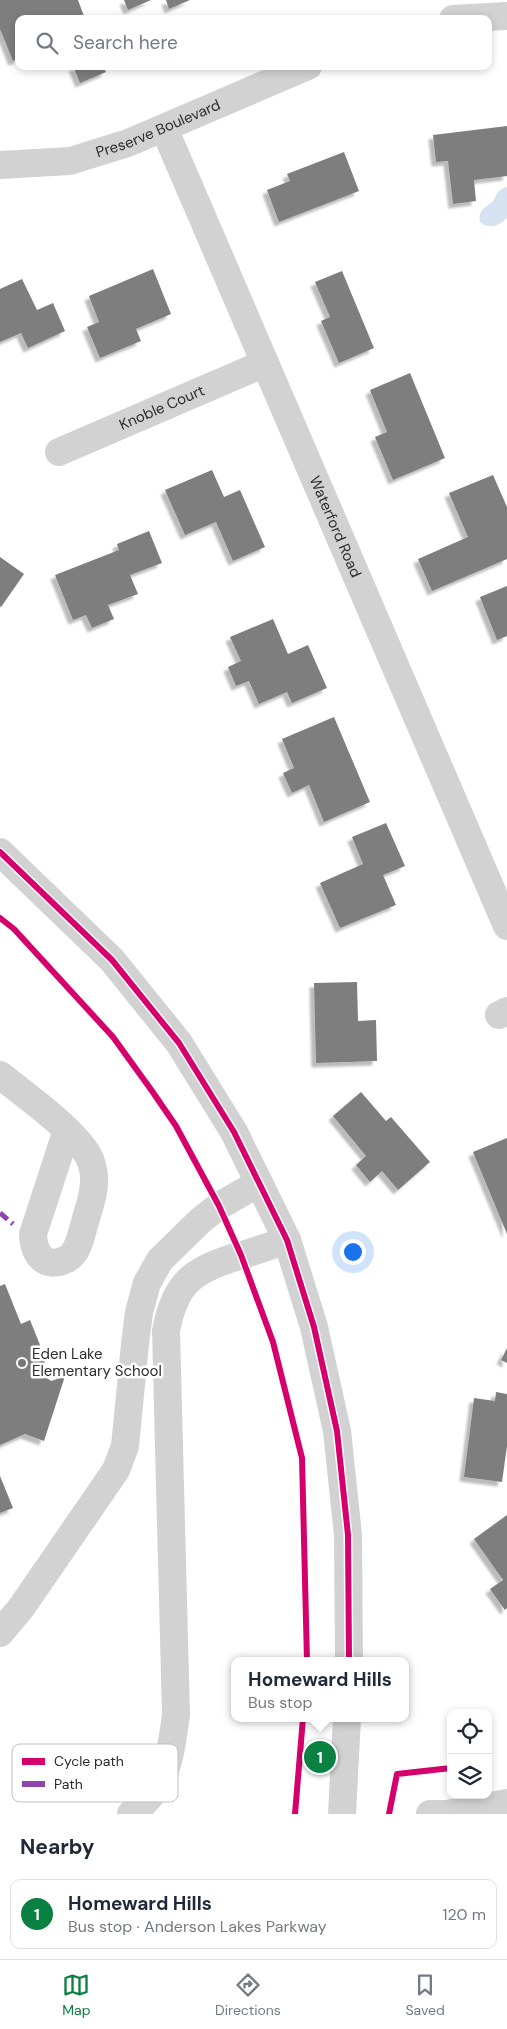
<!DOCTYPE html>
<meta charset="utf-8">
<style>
:root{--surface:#fff;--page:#f2f2f3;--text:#1f2937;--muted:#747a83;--line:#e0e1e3;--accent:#0b8043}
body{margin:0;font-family:"DM Sans",sans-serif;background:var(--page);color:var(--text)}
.controls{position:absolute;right:15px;bottom:15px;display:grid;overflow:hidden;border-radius:10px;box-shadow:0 2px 8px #0003}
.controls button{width:45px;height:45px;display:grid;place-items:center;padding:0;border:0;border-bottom:1px solid var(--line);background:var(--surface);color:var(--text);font:25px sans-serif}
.you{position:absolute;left:352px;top:1251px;width:18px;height:18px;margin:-12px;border:4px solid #fff;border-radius:50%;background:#1a73e8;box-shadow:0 0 0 8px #1a73e833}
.badge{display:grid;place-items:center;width:32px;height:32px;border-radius:50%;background:var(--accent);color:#fff;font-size:16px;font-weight:700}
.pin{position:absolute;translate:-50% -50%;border:2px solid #fff;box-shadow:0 1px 5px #0006}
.popup{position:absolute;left:231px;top:1657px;width:178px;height:65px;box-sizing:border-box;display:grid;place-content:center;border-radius:10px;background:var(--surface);filter:drop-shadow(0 1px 4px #0005);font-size:16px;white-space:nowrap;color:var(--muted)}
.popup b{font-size:19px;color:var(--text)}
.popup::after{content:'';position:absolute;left:50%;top:100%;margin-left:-10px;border:10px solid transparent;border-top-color:var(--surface)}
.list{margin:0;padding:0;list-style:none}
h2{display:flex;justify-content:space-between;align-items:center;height:65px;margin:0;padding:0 20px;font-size:21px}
h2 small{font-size:16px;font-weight:400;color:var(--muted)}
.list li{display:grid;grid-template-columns:32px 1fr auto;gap:15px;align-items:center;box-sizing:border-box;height:70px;margin:0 10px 10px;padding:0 10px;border:1px solid var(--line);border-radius:10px}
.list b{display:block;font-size:19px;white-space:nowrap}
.list p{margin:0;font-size:16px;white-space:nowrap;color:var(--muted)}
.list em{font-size:16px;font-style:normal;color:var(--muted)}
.icon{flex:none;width:28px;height:28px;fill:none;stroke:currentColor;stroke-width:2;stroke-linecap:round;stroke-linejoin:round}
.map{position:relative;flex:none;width:507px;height:1814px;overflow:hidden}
.search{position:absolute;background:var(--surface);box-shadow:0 2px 8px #0003;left:15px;right:15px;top:15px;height:55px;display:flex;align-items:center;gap:12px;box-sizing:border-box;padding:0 18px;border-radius:10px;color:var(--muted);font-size:19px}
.sheet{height:145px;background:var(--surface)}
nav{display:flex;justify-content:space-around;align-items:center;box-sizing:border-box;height:70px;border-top:1px solid var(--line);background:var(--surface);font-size:14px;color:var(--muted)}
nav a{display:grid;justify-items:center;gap:2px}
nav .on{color:var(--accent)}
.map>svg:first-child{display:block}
</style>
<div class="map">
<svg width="507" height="1814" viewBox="0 0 507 1814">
<defs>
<filter id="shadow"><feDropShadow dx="-4.5" dy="4.5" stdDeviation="1" flood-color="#0004"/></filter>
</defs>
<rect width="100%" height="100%" fill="#fff"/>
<!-- water -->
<path fill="#d6e1f2" d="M507 187V218C498 226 490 230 480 222 478 211 483 209 491 203 498 198 493 191 507 187Z"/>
<!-- building -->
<path fill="#7e7e7e" filter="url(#shadow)" d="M0 0H78L85 19H19V59L13 61 0 29Z
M124 0H151L128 10Z
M166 0H190L169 9Z
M73 66H103L106 72 80 83Z
M507 126V176L474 180 476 201 453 204 448 161 436 162 433 135Z
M344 152 359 191 279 222 267 190 290 181 287 174Z
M153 269 171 314 136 329 141 341 100 358 87 327 99 322 89 296Z
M342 271 374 348 339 363 321 321 330 317 315 282Z
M22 279 37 310 53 303 65 331 28 348 21 333 0 342V289Z
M410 373 445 458 393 480 375 437 387 432 370 390Z
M212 470 224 497 240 490 265 547 233 561 216 522 185 535 165 490Z
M493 475 507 507V559L432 591 418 559 468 537 449 493Z
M149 531 162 563 130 575 138 594 108 605 114 619 92 628 86 615 73 620 55 575 119 550 117 544Z
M0 557 24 574 1 607 0 606Z
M507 586V636L497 640 480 597Z
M273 619 288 654 308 645 327 688 292 703 287 692 259 704 249 681 236 686 228 667 241 661 230 637Z
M334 717 370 802 324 822 309 785 292 793 283 773 294 768 282 739Z
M386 823 405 866 383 875 396 905 340 928 320 883 363 864 352 837Z
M357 982 358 1021 376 1020 377 1061 316 1063 314 983Z
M361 1092 386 1121 391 1117 430 1162 398 1190 382 1171 370 1182 356 1165 366 1156 333 1116Z
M507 1138V1234L473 1152Z
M5 1284 21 1324 30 1320 46 1360 43 1365V1375L51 1381 60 1378 63 1372 66 1373 44 1441 25 1434 0 1445V1286Z
M507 1348V1363L501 1360Z
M496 1392 507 1394V1446L502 1482 464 1477 474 1398 495 1401Z
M0 1476 13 1508 0 1513Z
M507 1515V1608L505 1610 490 1589 503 1580 474 1539Z"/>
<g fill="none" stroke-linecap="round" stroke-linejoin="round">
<!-- minor -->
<g stroke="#d2d2d2" stroke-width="28">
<path d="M453 19 507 16"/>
<path id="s1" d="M164 128 507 926"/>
<path id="s2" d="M0 165 70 161 128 143 308 66"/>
<path id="s3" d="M59 452 265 363"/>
<path d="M0 852 112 960 179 1043 234 1132 287 1240 314 1327 337 1431 348 1535 349 1661"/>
<path d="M499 1015 507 1011"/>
<path d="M0 1075C25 1095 73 1129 88 1155 91 1160 94 1171 94 1177 95 1193 89 1207 85 1222 81 1235 79 1252 67 1259 45 1270 34 1255 33 1234L67 1130"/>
<path d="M0 1633 21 1608 116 1470 125 1446 135 1344 139 1312 147 1283 160 1260 201 1220 219 1206 259 1183"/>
<path d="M131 1814C168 1787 170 1757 176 1715L166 1331C175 1282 193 1270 239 1256 255 1251 271 1246 287 1240"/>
<path d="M342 1814 347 1718"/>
<path d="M430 1814H446L507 1803"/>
</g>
<!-- quiet -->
<path stroke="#8e44ad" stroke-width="5" stroke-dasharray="10 5" stroke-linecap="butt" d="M0 1213 13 1224"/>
<!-- cycleway casing -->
<g stroke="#fff" stroke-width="9">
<path id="cycleway" d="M0 852 112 960 179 1043 234 1132 287 1240 314 1327 337 1431 348 1535 349 1661
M0 918 14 929 113 1037 152 1091 176 1126 219 1206 241 1255 273 1342 302 1458 307 1661
M295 1814 303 1718
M389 1814 397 1774 451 1768"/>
</g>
<!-- cycleway -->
<use href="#cycleway" stroke="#d6006c" stroke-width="6"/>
</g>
<!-- markers -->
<circle fill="#767676" stroke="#fff" stroke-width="2" cx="22" cy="1363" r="5"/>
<g text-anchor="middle" stroke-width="5" stroke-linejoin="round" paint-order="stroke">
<!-- street labels -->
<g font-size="15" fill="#2d2d2d" stroke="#fff">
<text dy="5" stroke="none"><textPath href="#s2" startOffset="164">Preserve Boulevard</textPath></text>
<text dy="5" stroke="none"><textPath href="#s3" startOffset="112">Knoble Court</textPath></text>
<text dy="5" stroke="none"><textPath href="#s1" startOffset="434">Waterford Road</textPath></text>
</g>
<!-- poi labels -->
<g font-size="15" fill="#2d2d2d" stroke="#fff" text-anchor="start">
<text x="32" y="1359">Eden Lake<tspan x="32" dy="17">Elementary School</tspan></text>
</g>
</g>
<!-- legend -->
<rect x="12" y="1744" width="166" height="58" rx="8" fill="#fff" stroke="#c0c0c0" stroke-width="1"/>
<rect x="22" y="1758" width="23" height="7" fill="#d6006c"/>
<rect x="22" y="1781" width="23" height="6" fill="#8e44ad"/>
<g font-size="14" fill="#2d2d2d">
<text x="54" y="1766">Cycle path</text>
<text x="54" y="1789">Path</text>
</g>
</svg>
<div class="controls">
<button><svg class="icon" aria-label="locate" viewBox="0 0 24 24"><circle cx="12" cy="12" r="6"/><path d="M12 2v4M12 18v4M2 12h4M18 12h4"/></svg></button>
<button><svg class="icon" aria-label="layers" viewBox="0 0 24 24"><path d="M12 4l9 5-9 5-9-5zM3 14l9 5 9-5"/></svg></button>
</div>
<div class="you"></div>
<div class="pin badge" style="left:320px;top:1757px">1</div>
<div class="popup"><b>Homeward Hills</b>Bus stop</div>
<div class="search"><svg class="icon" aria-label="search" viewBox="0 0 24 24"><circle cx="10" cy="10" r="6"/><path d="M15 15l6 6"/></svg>Search here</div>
</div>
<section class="sheet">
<h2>Nearby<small></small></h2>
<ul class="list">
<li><span class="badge">1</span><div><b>Homeward Hills</b><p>Bus stop · Anderson Lakes Parkway</p></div><em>120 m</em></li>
</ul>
</section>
<nav>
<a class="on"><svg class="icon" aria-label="map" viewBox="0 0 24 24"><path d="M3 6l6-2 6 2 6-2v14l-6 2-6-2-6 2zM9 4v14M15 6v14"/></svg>Map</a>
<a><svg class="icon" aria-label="directions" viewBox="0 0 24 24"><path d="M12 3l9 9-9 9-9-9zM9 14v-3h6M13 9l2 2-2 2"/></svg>Directions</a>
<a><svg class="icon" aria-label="saved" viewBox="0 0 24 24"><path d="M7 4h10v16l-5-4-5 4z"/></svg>Saved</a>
</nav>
